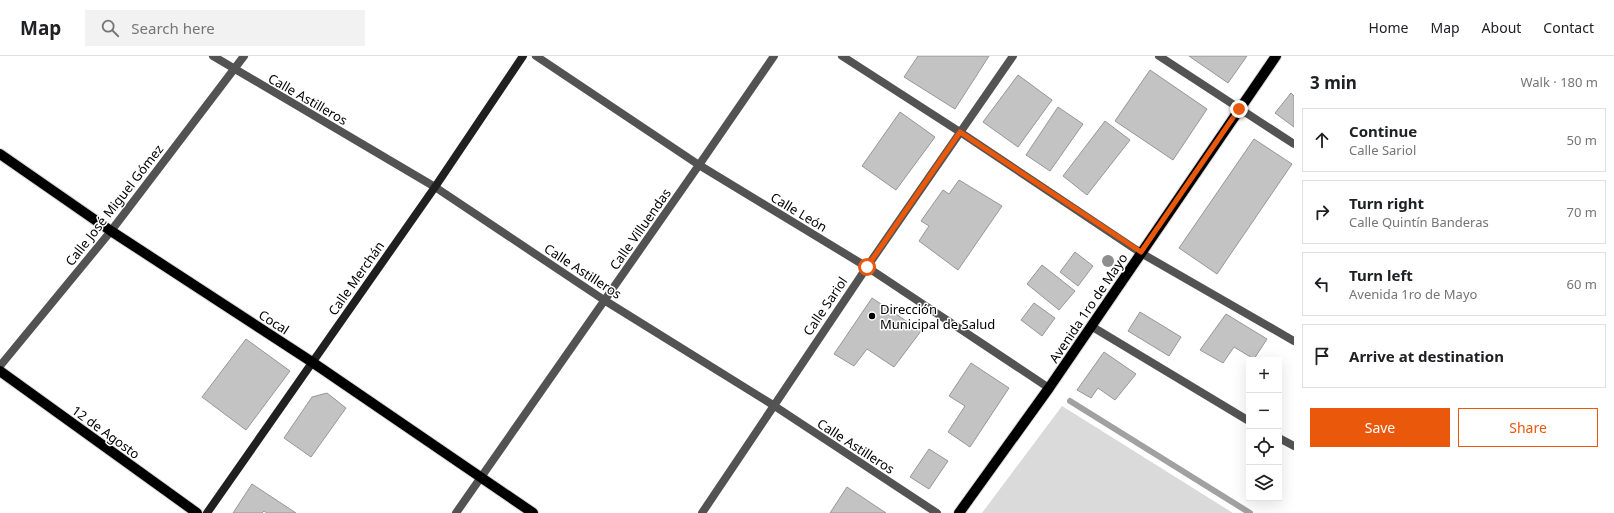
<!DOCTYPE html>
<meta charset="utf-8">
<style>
:root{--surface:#fff;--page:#f2f2f2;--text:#202124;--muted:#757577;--line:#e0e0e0;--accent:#ea580c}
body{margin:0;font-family:"Noto Sans",sans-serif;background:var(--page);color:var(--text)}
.controls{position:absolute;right:12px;bottom:12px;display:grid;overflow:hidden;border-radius:0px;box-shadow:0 4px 16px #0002}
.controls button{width:36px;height:36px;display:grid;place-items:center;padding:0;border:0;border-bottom:1px solid var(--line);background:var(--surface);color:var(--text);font:20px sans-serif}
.stop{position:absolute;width:12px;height:12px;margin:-9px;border:3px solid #ea580c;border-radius:50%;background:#fff}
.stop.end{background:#ea580c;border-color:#fff;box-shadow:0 1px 4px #0008}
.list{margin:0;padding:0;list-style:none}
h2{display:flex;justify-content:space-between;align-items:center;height:52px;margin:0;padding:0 16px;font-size:17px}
h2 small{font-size:13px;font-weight:400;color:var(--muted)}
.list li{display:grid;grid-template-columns:26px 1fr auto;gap:12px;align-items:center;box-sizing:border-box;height:64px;margin:0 8px 8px;padding:0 8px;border:1px solid var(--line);border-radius:0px}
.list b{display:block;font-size:15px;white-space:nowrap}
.list p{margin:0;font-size:13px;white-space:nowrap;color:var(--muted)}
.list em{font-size:13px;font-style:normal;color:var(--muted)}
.actions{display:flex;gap:8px;padding:12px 16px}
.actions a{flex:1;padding:9px 0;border:1px solid var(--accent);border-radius:0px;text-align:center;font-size:14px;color:var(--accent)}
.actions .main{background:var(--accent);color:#fff}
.icon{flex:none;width:22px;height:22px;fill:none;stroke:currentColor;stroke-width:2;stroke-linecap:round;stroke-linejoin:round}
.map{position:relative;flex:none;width:1294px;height:457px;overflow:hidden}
header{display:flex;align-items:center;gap:24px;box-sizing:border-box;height:56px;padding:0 20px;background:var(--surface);border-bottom:1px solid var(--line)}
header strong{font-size:19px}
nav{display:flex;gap:22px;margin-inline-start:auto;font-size:14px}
.search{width:280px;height:36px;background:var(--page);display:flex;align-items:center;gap:10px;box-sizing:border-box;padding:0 14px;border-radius:0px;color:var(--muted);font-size:15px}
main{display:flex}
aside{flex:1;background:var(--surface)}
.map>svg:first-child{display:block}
</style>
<header>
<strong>Map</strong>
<div class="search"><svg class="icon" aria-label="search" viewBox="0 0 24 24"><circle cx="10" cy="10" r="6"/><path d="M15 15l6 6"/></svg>Search here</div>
<nav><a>Home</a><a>Map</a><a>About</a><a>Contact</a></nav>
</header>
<main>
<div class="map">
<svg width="1294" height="457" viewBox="0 0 1294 457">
<rect width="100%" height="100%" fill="#fff"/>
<!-- green -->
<path fill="#dadada" d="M1062 350 1233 457H982Z"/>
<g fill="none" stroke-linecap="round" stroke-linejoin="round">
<!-- stream -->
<path stroke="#a1a1a1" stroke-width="6" d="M1070 345 1250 457"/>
</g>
<!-- building -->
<path fill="#c3c3c3" stroke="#979797" d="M918 0H989L955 53 904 21Z
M1189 0H1247L1228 27Z
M1150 14 1207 53 1173 104 1115 65Z
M1018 19 1052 44 1018 91 983 66Z
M1291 37 1294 40V71L1275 57Z
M1058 51 1083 68 1050 115 1026 99Z
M900 56 935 81 896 134 862 110Z
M1105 65 1130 84 1087 139 1063 120Z
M1254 83 1292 108 1217 218 1179 192Z
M959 124 1002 150 958 214 919 185 929 170 921 165 943 134 949 138Z
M1075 196 1093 210 1078 230 1060 216Z
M1042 209 1075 235 1059 254 1027 228Z
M872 242 921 275 894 311 867 293 854 310 834 298Z
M1034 247 1055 262 1042 280 1021 264Z
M1140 256 1181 281 1169 300 1128 275Z
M1226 258 1267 283 1254 303 1234 291 1223 307 1200 294Z
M246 283 290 315 246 374 202 341Z
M1104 296 1136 318 1115 344 1098 332 1091 342 1077 334Z
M971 307 1009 332 970 391 948 376 965 350 949 340Z
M327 337 346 352 311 401 284 382 312 341Z
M929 393 948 405 929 433 910 421Z
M252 428 296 457H267L264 455 262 457H233Z
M847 431 886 457H830Z"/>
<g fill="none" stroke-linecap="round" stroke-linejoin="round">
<!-- primary casing -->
<g stroke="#dbdbdb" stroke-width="12">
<path id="primary" d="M0 98 111 175 312 306 533 457
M0 315 197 457
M959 457 1049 332 1276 0"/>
</g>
<!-- lane -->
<path stroke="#535353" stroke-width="8" d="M1091 270 1249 365
M1279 382 1294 390"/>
<!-- street -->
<path stroke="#535353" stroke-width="8" d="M213 0 435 131 604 244 773 349 937 457
M536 0 699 109 867 211 1049 332
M842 0 960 76 1141 197 1294 285
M1159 0 1294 88
M0 310 111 175 244 0
M456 457 699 109 774 0
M702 457 867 211 1013 0"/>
<!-- secondary -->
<path stroke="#202020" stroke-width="8" d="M207 457 435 131 523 0"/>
<!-- primary -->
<use href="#primary" stroke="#000" stroke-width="10"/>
</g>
<!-- trees -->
<circle fill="#8e8e8e" cx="1108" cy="205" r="6"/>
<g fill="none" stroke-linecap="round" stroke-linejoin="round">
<!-- route -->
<path stroke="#ea580c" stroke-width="5" d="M867 211 960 76 1141 196 1239 53"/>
</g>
<!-- markers -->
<circle fill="#000" stroke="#fff" stroke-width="1.5" cx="872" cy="260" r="4"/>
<g text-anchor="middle" stroke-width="3" stroke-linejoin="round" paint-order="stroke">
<!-- street labels -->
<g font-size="13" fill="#000" stroke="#fff">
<text transform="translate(308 43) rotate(30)" y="5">Calle Astilleros</text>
<text transform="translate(114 149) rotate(-52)" y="5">Calle José Miguel Gómez</text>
<text transform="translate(799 156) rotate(31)" y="5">Calle León</text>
<text transform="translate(640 173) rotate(-55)" y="5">Calle Villuendas</text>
<text transform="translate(583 215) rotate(33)" y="5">Calle Astilleros</text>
<text transform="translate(356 222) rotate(-55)" y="5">Calle Merchán</text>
<text transform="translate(825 250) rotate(-56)" y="5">Calle Sariol</text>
<text transform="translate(1088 252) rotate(-56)" y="5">Avenida 1ro de Mayo</text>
<text transform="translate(274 266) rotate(33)" y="5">Cocal</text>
<text transform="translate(106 376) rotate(36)" y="5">12 de Agosto</text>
<text transform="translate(856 390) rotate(33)" y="5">Calle Astilleros</text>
</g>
<!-- poi labels -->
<g font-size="13" fill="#000" stroke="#fff" text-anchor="start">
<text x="880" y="258">Dirección<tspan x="880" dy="15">Municipal de Salud</tspan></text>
</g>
</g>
</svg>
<div class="controls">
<button>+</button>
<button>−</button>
<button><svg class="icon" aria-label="locate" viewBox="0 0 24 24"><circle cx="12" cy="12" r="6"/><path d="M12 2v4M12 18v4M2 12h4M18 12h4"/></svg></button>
<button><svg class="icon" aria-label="layers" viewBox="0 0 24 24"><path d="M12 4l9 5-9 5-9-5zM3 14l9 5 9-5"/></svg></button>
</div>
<div class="stop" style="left:867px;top:211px"></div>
<div class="stop end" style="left:1239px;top:53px"></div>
</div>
<aside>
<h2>3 min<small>Walk · 180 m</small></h2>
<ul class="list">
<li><svg class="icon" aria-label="ahead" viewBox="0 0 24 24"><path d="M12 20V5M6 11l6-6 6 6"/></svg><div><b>Continue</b><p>Calle Sariol</p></div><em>50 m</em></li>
<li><svg class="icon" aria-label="right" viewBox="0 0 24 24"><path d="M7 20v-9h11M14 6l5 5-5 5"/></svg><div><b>Turn right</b><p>Calle Quintín Banderas</p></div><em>70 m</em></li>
<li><svg class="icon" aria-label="left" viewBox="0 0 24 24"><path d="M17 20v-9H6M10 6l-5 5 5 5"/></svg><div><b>Turn left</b><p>Avenida 1ro de Mayo</p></div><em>60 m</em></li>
<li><svg class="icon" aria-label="arrive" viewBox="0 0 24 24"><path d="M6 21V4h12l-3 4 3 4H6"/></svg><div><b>Arrive at destination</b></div></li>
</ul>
<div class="actions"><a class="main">Save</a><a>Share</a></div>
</aside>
</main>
